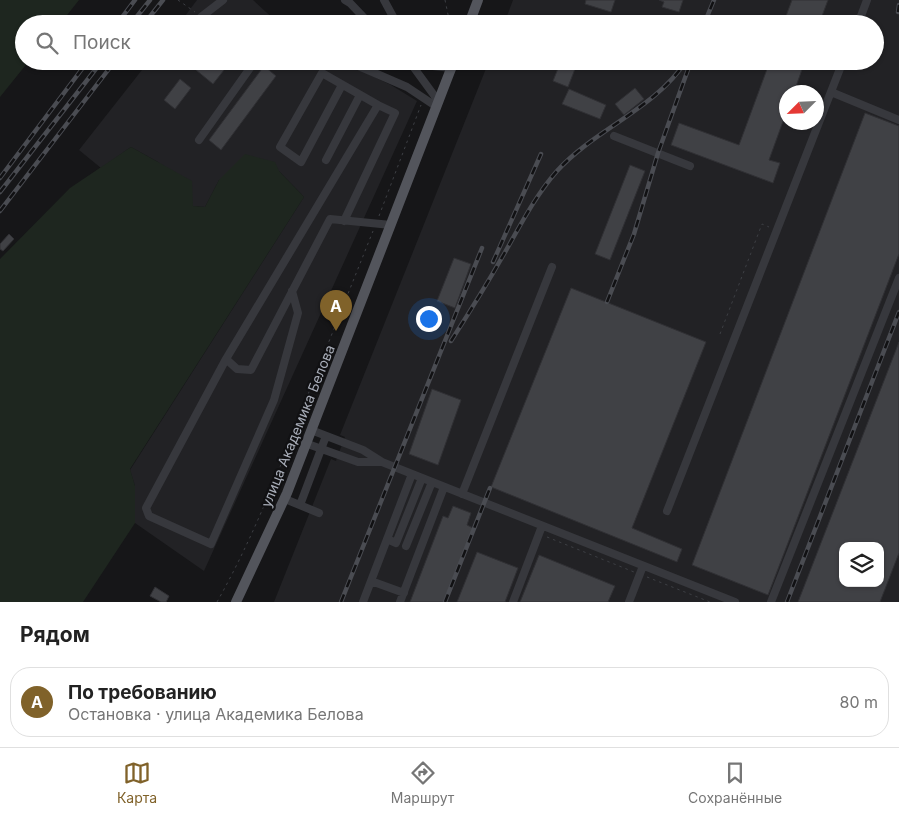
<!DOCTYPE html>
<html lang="ru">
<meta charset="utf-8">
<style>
:root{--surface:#fff;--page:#f6f6f6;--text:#222;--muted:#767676;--line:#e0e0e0;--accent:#80622a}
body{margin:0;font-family:Inter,sans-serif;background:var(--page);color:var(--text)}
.controls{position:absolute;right:15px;bottom:15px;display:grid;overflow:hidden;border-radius:10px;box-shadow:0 1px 4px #0004}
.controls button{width:45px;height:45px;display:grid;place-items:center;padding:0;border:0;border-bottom:1px solid var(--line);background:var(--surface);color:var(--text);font:25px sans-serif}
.compass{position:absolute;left:779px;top:85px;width:45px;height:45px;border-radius:50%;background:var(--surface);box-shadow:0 1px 4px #0004;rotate:246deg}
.you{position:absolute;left:428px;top:318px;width:18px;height:18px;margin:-12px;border:4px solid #fff;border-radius:50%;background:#1a73e8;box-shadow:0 0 0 8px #1a73e833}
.badge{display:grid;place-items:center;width:32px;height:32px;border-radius:50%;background:var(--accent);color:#fff;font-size:16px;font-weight:700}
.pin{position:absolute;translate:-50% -41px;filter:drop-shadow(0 1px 2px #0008)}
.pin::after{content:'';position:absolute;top:26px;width:18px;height:15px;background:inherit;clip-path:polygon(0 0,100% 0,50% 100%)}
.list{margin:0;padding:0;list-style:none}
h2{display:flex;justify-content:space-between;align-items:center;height:65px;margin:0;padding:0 20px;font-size:21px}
h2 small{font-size:16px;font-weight:400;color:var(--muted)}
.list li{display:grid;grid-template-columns:32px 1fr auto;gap:15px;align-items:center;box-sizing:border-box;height:70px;margin:0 10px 10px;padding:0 10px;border:1px solid var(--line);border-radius:20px}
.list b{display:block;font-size:19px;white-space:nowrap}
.list p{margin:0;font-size:16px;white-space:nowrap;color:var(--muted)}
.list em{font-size:16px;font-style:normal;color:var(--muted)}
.icon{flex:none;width:28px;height:28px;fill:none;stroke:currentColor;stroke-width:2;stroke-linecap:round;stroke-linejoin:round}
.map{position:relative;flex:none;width:899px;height:602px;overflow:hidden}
.search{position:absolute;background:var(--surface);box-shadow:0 1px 4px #0004;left:15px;right:15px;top:15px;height:55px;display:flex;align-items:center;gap:12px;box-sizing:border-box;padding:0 18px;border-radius:28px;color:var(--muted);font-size:19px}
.sheet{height:145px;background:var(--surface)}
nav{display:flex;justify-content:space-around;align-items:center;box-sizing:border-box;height:70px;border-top:1px solid var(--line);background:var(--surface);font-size:14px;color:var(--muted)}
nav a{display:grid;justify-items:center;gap:2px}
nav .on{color:var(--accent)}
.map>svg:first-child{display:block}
</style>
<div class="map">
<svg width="899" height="602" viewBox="0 0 899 602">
<rect width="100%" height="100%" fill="#161618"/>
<!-- built -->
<path fill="#222225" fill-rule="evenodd" d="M197 0H253L279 24H179Z
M513 0H899V602H274L331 459 336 461 338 455 345 437 340 435 489 61H875V24H504ZM786 92H816V122H786ZM843 546H880V583H843Z
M149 61H334L356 68 391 85 417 101 204 571 135 523V486L130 470 304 197 279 171 219 180 205 207 193 206 158 162 131 147 101 168 79 150Z"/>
<!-- green -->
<path fill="#1e261f" d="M0 0H79L60 24H24V61H29L0 97Z
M131 147 192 181 193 206 205 207 219 180 245 154 275 162 279 171 304 197 130 469 135 486V523L83 602H0V259L70 188Z"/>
<!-- building -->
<path fill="#404145" stroke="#303034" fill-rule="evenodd" d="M586 0H615L611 12 585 4Z
M659 0H683L679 12 662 7 664 2Z
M792 0H828L819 24H783Z
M193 61H231L213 84 190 65Z
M561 61H578L568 87 553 81Z
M770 61H805L794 92H786V113L769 160 780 163 773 183 671 145 679 123 739 145Z
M264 66 276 76 221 150 209 140Z
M180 79 191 88 175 109 164 100Z
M635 88 644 99 624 115 615 104Z
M569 89 606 105 600 119 562 104Z
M865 113 899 126V254L768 595 692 565Z
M630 165 645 171 610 260 595 254Z
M9 234 14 239 3 251 0 249V244Z
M454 258 471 264 455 308 437 301Z
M571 288 706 342 632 528 682 549 677 562 491 487Z
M899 342V553L880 602H798ZM843 546H880V583H843Z
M432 389 461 400 438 465 409 454Z
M453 506 471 513 467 525 473 528 444 602H410L443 516 448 518Z
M477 552 518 568 505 602H457Z
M539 555 615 586 608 602H520Z
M155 587 169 596 166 602H161L150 596Z"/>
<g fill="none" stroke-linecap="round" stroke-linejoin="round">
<!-- path -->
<path stroke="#3d3f44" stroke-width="1" stroke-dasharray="2.5 4" stroke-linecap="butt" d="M178 0 195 12
M445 0 450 24
M379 216 421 105
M720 334 762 224 769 227
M312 384 373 231
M547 537 634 572
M647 577 710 602
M217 602C256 533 284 458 312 384L318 386"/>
<!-- minor -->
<path stroke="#37383d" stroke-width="8" d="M345 0 350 3 370 24
M384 0 397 24
M201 17 223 0
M858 24 867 0
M347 61 407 87 437 107
M409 61 439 102
M418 61 423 65 452 68
M342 85 301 162 280 147 322 73 378 105
M831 92 899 120
M614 136 690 166
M199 140 255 61
M326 160 360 95
M344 221 395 113 378 105 226 359 237 369 251 370 330 219 391 225
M226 359 146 508 149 516 211 544 274 400 298 313 292 291
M311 430 363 450 382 462 735 602
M305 443 358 462H382
M462 494 552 267
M285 499 319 513
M300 505 326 436
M667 511 843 61
M387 539 396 543 422 478
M406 546 432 482
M404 593 371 581 412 474
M363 602 371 581
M400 602 444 487
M513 602 542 526
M629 602 643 566
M771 602 899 278"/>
<!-- major -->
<path stroke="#53555c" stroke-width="10" d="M469 24 478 0
M236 602 287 493 454 61"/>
<!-- rail casing -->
<g stroke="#4a4c52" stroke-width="4.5">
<path id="rail" d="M898 12 899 5
M117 24 135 0
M131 24 150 0
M144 24 163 0
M704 24 714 0
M0 178 88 61
M0 192 102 61
M0 211 115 61
M493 262 541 154
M607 302 634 234 658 153 690 64
M451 341C469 313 487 284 504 254 520 226 535 196 557 171 595 129 655 109 686 61
M341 602 482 248
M445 602 490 488
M787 602 899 312"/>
</g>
<!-- rail -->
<use href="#rail" stroke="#111113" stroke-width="2.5" stroke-dasharray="8" stroke-linecap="butt"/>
</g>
<g text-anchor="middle" stroke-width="4.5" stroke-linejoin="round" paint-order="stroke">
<!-- street labels -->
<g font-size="14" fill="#a8adb8" stroke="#111113">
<text transform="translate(298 426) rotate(-68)" y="5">улица Академика Белова</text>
</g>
</g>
</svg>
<div class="controls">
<button><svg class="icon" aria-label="layers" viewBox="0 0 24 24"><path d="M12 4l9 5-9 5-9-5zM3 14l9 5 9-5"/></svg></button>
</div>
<svg class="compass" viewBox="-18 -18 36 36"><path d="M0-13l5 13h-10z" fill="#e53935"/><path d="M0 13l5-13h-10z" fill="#767676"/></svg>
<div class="you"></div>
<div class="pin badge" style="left:336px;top:331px">A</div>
<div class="search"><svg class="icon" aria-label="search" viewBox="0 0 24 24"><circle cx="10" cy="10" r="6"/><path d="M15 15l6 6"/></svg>Поиск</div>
</div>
<section class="sheet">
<h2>Рядом<small></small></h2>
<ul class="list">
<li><span class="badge">A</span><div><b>По требованию</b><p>Остановка · улица Академика Белова</p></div><em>80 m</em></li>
</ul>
</section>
<nav>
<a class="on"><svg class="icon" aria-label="map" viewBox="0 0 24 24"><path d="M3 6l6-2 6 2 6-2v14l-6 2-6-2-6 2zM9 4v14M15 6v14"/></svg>Карта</a>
<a><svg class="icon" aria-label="directions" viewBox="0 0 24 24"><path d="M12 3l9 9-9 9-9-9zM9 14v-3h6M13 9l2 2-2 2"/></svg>Маршрут</a>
<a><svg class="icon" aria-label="saved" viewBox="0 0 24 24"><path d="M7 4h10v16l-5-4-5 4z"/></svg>Сохранённые</a>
</nav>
